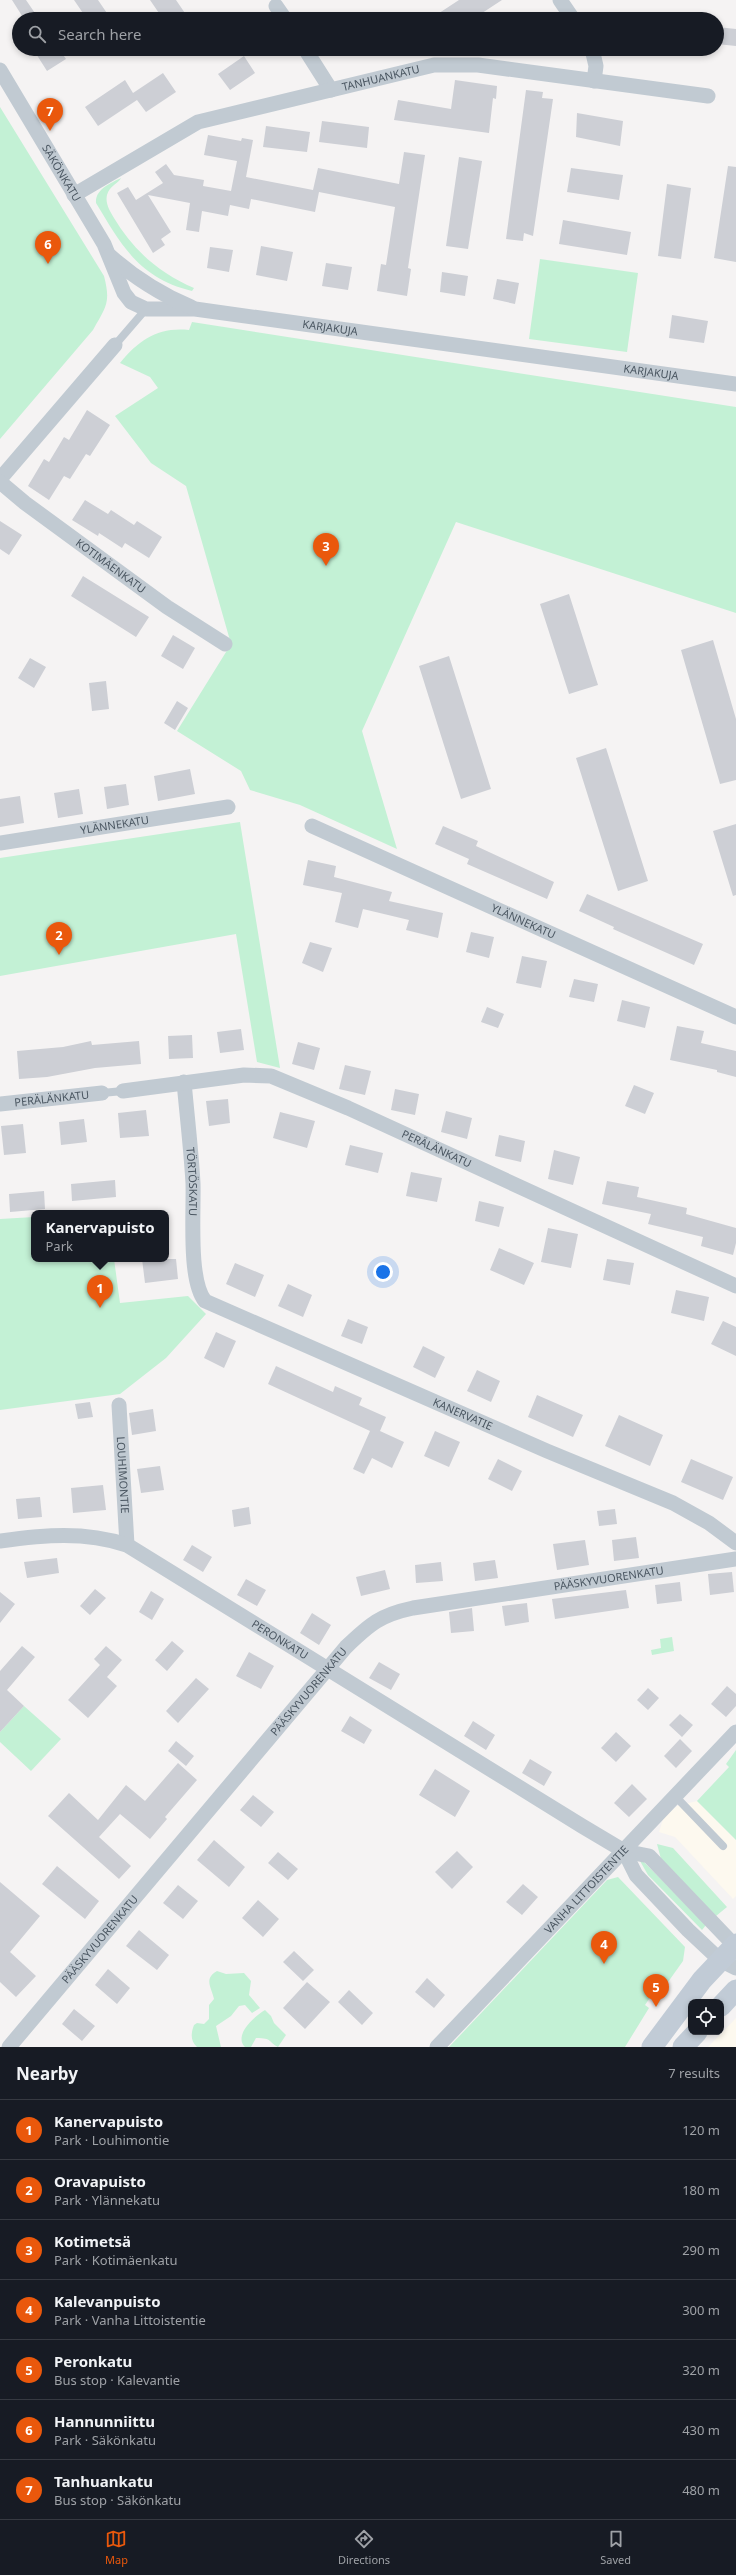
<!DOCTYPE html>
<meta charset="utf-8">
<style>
:root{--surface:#171b24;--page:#20242c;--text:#f1f3f6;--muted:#9ea1a6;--line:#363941;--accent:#ea580c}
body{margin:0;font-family:"Noto Sans",sans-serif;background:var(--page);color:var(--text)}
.controls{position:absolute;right:12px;bottom:12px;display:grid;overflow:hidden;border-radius:8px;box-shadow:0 2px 6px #0003}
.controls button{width:36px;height:36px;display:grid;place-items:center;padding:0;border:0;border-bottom:1px solid var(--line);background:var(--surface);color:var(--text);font:20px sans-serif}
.you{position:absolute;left:383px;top:1272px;width:14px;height:14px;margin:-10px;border:3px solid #fff;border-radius:50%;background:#1a73e8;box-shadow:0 0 0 6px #1a73e833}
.badge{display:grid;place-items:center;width:26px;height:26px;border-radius:50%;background:var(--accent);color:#fff;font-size:13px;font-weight:700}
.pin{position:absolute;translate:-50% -33px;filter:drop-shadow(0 1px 2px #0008)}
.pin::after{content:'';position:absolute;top:21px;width:14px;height:12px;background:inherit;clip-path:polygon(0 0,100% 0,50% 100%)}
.popup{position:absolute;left:31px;top:1210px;width:138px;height:52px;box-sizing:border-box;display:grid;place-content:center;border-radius:8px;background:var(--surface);filter:drop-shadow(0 1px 3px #0005);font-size:13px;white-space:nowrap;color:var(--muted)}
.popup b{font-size:15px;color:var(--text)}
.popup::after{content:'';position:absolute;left:50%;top:100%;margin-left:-8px;border:8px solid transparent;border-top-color:var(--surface)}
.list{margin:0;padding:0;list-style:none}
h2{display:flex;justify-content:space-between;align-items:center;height:52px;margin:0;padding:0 16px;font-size:17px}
h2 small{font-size:13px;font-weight:400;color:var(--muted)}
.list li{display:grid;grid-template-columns:26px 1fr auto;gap:12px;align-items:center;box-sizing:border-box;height:60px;padding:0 16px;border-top:1px solid var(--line)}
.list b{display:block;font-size:15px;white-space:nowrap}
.list p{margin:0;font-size:13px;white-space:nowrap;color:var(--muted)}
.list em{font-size:13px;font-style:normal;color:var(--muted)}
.icon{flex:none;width:22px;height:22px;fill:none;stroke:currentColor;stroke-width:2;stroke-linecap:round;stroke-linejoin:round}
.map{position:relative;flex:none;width:736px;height:2047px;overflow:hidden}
.search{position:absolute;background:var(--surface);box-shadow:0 2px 6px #0003;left:12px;right:12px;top:12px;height:44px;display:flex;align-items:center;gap:10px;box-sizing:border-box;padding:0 14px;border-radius:22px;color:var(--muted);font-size:15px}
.sheet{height:472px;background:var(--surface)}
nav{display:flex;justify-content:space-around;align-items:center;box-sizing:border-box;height:56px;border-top:1px solid var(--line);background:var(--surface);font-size:11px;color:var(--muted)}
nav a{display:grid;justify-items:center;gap:2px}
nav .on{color:var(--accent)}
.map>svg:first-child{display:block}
</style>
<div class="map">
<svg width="736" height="2047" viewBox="0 0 736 2047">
<rect width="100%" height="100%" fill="#f5f3f3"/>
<!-- commercial -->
<path fill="#fdf9ef" d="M697 1801 736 1840V1896L733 1899 675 1837 659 1832 663 1819 677 1806Z
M736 2018V2047H708Z"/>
<!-- green -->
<path fill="#c3f1d5" d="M0 107 104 276C111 303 106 307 93 330L0 439Z
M121 178C119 183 109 186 107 195 105 204 110 211 114 218 133 250 159 273 194 288L192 291C139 278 122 246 96 203 95 189 111 183 121 178Z
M540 259 638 273 627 352 529 339Z
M192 322 736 407V613L456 522 362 731 397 849 300 805 250 790 241 771 177 731 231 644 186 486 151 463 115 416 158 388 150 377 120 363C140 339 158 327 189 330Z
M240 822 280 1068 257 1062 236 934 0 976V858Z
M34 1217V1259H114L120 1303 188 1296 206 1314 166 1358 120 1394 0 1410V1219Z
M672 1637 674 1651 652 1655 651 1650 661 1648 660 1639Z
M24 1706 61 1739 31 1771 0 1742V1732Z
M736 1750V1840L697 1801 729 1767 726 1764Z
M657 1844 673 1848 727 1907 716 1916 661 1859Z
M642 1860 706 1925 702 1930 648 1875 640 1861Z
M618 1877 685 1947 683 1961 658 1996 653 1993 645 2005 649 2008 625 2047H449L607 1880Z
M217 1971 226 1974 244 1973 251 1981 249 1995 260 2008 252 2013 245 2005 239 2006 231 2016 216 2026 221 2047H197C190 2041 191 2033 194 2025L197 2023 204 2024 209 2019V2005L214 1999C212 1988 203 1979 217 1971Z
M265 2010 271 2016 274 2023 286 2035 278 2047C268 2042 273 2038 256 2038L251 2047H245C233 2035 255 2016 265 2010Z"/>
<!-- building -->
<path fill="#cdcfd5" d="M12 0H26L39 19H24Z
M74 0H98L111 19H87Z
M150 0H176L189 19H163Z
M459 0H502L473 19H430Z
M717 27 736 29V46L717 44Z
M33 49H59L66 59 47 71Z
M244 56 255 73 230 90 218 74Z
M163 73 176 92 146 112 137 100 98 126 85 107 125 80 133 93Z
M455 80 497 86 496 99 493 98 489 133 394 120 398 100 451 109Z
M526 90 543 92 542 98 553 99 533 236 524 233 523 241 506 239Z
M577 113 623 121 620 146 576 137Z
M322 121 369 127 367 148 319 142Z
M266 126 310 132 307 152 263 147Z
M208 135 241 141 242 138 253 140 246 177 313 190 318 168 399 184 404 152 425 155 408 268 411 269 407 296 377 291 381 264 386 265 395 207 319 192 315 212 251 199 249 209 230 205 228 216 202 211 199 232 186 230 190 203 148 195 171 232 161 239 165 245 153 253 117 193 128 187 136 200 163 183 155 172 166 164 174 175 204 180 203 186 231 191 237 161 204 155Z
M459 157 482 161 468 249 446 246Z
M728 166 736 167V262L714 258Z
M571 168 623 175 619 200 567 192Z
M667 184 691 188 681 259 658 256Z
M563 220 631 232 627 255 559 244Z
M261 246 293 252 287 281 256 275Z
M210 247 233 250 229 272 207 268Z
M326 263 352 267 348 290 322 286Z
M442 272 468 276 465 296 440 292Z
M497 279 519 283 515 304 493 299Z
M672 315 708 321 704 343 669 338Z
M87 410 110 425 90 456 86 454 70 479 64 476 49 500 28 486 44 459 49 462 64 437 69 440Z
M85 500 108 514 111 510 134 525 137 521 162 537 149 558 125 543 122 548 99 533 98 536 72 520Z
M0 521 22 535 9 555 0 549Z
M83 576 149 617 136 637 71 596Z
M569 594 598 685 569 694 540 604Z
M173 635 195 648 183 669 161 656Z
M713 640 736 719V780L720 784 681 650Z
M449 656 491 789 461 799 419 666Z
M30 658 46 667 34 688 18 678Z
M106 681 109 709 92 711 89 683Z
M177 701 188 708 175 730 164 723Z
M606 748 648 881 618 891 576 758Z
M190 769 195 794 158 801 154 776Z
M126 784 129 805 107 809 104 787Z
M79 789 83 814 58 818 54 793Z
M20 796 24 823 0 827V799Z
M736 824V895L733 896 713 831Z
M443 826 478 841 476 846 554 882 547 899 467 864 469 859 435 844Z
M308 860 336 866 334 877 392 892 389 901 443 913 438 938 406 930 409 920 363 909 358 928 335 922 342 893 303 885Z
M587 894 703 944 694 965 613 929 614 927 579 911Z
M471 932 494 937 489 958 466 952Z
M310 942 332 948 323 972 302 963Z
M522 956 547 961 541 988 516 983Z
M574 979 598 984 594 1002 569 997Z
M622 1000 650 1007 645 1028 617 1021Z
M487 1007 504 1014 498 1028 481 1022Z
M677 1026 704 1031 701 1043 736 1051V1077L717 1072V1070L670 1060Z
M241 1029 244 1050 220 1053 217 1032Z
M192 1035 193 1058 169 1059 168 1036Z
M91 1041 92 1045 139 1041 141 1064 95 1068 47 1077 19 1079 17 1051 63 1047Z
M298 1042 320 1048 314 1070 292 1064Z
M345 1065 371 1071 365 1095 339 1089Z
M634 1085 654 1093 645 1114 625 1106Z
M395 1089 419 1094 415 1115 391 1110Z
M228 1099 230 1123 209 1126 206 1101Z
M146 1110 149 1136 120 1138 118 1113Z
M446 1111 472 1118 467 1139 441 1132Z
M280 1112 315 1121 307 1148 273 1138Z
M84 1119 87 1142 61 1145 59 1122Z
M23 1124 26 1153 4 1155 1 1126Z
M499 1135 525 1141 521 1162 495 1156Z
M350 1145 383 1153 378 1173 345 1165Z
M554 1150 580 1157 573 1185 548 1179Z
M411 1172 442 1178 437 1202 406 1196Z
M115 1180 116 1197 72 1201 71 1184Z
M607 1181 639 1187 637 1197 687 1208 686 1214 736 1228V1243L733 1255 701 1246 703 1237 648 1224 651 1214 602 1204Z
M44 1191 45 1209 10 1212 9 1194Z
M479 1201 504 1207 499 1227 475 1221Z
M548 1228 578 1234 571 1268 541 1262Z
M499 1248 534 1263 524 1285 490 1270Z
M142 1259H176L178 1279 145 1283Z
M607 1259 634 1263 630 1285 603 1280Z
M235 1263 264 1275 255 1297 226 1284Z
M288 1284 312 1295 303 1317 278 1306Z
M676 1290 709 1297 704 1321 671 1313Z
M348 1319 368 1327 362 1344 341 1336Z
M723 1321 736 1327V1356L711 1344Z
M216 1332 236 1341 224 1368 204 1358Z
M423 1346 445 1357 435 1378 413 1367Z
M276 1366 333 1392 335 1386 362 1398 359 1405 386 1417 380 1431 404 1442 392 1468 372 1458 364 1474 353 1469 370 1431 268 1384Z
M477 1370 500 1381 491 1402 467 1391Z
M537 1395 583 1415 573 1437 528 1417Z
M90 1402 93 1417 78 1419 75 1404Z
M153 1409 156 1431 132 1435 129 1413Z
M619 1415 663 1435 650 1466 605 1446Z
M435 1431 460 1442 449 1467 424 1456Z
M498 1459 522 1471 512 1491 488 1479Z
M691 1459 733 1477 723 1500 681 1482Z
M160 1466 164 1490 141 1493 137 1469Z
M103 1485 106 1510 73 1513 71 1488Z
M40 1497 42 1517 18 1519 16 1499Z
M249 1507 251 1524 234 1527 232 1510Z
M615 1509 617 1524 599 1526 597 1511Z
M636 1537 639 1558 614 1561 612 1540Z
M585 1540 589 1565 557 1570 553 1544Z
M192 1545 212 1557 203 1572 183 1560Z
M57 1558 59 1573 27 1578 24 1562Z
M495 1560 498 1578 475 1581 473 1563Z
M441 1562 443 1581 416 1583 415 1565Z
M385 1570 390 1589 361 1596 356 1577Z
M732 1572 734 1592 710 1595 708 1574Z
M246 1579 266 1590 257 1606 237 1595Z
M680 1582 682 1601 657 1604 655 1585Z
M95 1589 106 1598 90 1615 80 1606Z
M626 1590 629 1608 555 1619 552 1599Z
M151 1591 164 1599 152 1620 139 1612Z
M0 1592 15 1604 0 1623Z
M527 1603 529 1622 505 1626 502 1606Z
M472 1608 474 1631 451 1633 449 1612Z
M312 1613 331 1625 319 1645 300 1633Z
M172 1641 184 1651 167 1671 155 1660Z
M22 1646 35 1657 7 1690 24 1706 0 1732V1671Z
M106 1646 122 1660 107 1677 117 1686 88 1718 68 1700 100 1665 94 1659Z
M249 1652 274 1666 261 1689 236 1676Z
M379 1662 400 1674 391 1690 369 1678Z
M196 1678 209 1689 178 1723 166 1711Z
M727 1686 736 1694V1706L726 1717 711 1704Z
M648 1688 659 1698 648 1710 637 1700Z
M680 1714 693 1725 682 1737 669 1725Z
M350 1716 372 1730 364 1744 341 1731Z
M473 1721 495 1735 486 1750 464 1736Z
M616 1732 631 1746 616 1762 601 1748Z
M680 1739 692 1751 676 1768 664 1756Z
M176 1741 194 1756 186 1766 168 1751Z
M530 1759 552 1772 544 1786 522 1773Z
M178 1763 197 1780 165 1817 167 1819 150 1839 120 1814 99 1837 131 1866 119 1879 48 1816 69 1793 98 1820 126 1785 145 1801Z
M435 1769 470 1791 455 1817 419 1795Z
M632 1784 647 1799 629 1817 614 1803Z
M253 1795 274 1812 261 1827 240 1810Z
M214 1840 245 1867 229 1887 197 1860Z
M457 1851 473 1867 452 1889 435 1872Z
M278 1852 298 1869 288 1880 268 1863Z
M57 1866 99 1901 85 1919 42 1884Z
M0 1882 40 1916 10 1952 36 1976 16 1997 0 1982Z
M523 1884 538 1897 522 1915 506 1902Z
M178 1885 198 1901 183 1919 163 1903Z
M258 1900 279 1919 263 1937 242 1918Z
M139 1930 169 1955 157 1970 126 1946Z
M294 1951 314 1970 303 1981 283 1962Z
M108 1969 130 1988 117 2004 95 1985Z
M427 1978 445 1995 434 2008 415 1992Z
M307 1982 330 2002 305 2029 283 2008Z
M349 1990 373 2013 362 2025 338 2002Z
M74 2009 95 2026 82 2041 62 2024Z"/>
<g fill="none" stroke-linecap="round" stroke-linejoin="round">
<!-- service -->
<path stroke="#c1cad2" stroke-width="8" d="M115 345 146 309
M102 1093 123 1091
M675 1796 723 1846"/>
<!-- minor -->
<g stroke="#c1cad2" stroke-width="15">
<path d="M560 0 573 19"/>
<path d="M276 6 285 19"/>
<path d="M305 49 331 90"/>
<path d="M592 49 596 66 594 81"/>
<path id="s1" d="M0 70 104 244 124 293 131 302 146 309H195L736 384"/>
<path id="s2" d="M74 195 198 122 434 65H478L708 96"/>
<path d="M110 256C135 278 160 294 191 307"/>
<path d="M0 479 115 345"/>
<path id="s3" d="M0 482 25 503 167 607 225 644"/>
<path id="s4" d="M312 826 736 1017"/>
<path id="s5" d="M0 843 228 807"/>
<path id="s6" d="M184 1082C187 1115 191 1149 193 1183 194 1211 188 1280 205 1301L547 1451 673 1503 709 1523 736 1543"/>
<path id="s7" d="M123 1091 244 1075 271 1076 348 1108 736 1286"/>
<path id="s8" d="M0 1104 102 1093"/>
<path id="s9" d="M119 1405 127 1545"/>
<path id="s10" d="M0 1541C44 1535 84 1531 127 1545L582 1826 624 1851 649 1856 736 1947"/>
<path d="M624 1851 636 1875 688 1930 720 1960 736 1968"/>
<path id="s11" d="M9 2047 346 1647C370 1624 380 1615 413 1608L736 1559"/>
<path id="s12" d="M437 2047 736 1732"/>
</g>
<!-- secondary -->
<path stroke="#c1cbd6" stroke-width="21" d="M721 2006 736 1990
M652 2047 702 1980 736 1944
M683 2047 697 2032"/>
</g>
<g text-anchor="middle" stroke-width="4" stroke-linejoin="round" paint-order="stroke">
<!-- street labels -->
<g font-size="11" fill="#4a5661" stroke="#fff">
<text dy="4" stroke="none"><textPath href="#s2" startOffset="332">TANHUANKATU</textPath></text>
<text dy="4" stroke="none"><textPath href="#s1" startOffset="120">SÄKÖNKATU</textPath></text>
<text dy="4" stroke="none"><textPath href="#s1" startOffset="469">KARJAKUJA</textPath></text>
<text dy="4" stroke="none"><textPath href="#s1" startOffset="793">KARJAKUJA</textPath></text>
<text dy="4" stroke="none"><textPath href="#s3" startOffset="139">KOTIMÄENKATU</textPath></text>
<text dy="4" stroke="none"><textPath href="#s5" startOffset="116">YLÄNNEKATU</textPath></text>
<text dy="4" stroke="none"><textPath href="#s4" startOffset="232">YLÄNNEKATU</textPath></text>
<text dy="4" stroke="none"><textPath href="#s8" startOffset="52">PERÄLÄNKATU</textPath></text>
<text dy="4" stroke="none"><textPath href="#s7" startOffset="330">PERÄLÄNKATU</textPath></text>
<text dy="4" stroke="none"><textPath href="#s6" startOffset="100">TÖRTÖSKATU</textPath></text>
<text dy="4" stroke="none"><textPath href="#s6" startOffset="503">KANERVATIE</textPath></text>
<text dy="4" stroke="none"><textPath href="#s9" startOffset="70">LOUHIMONTIE</textPath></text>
<text dy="4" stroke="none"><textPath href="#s11" startOffset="800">PÄÄSKYVUORENKATU</textPath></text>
<text dy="4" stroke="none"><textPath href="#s10" startOffset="308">PERONKATU</textPath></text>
<text dy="4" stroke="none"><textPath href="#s11" startOffset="465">PÄÄSKYVUORENKATU</textPath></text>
<text dy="4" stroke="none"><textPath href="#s12" startOffset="217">VANHA LITTOISTENTIE</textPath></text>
<text dy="4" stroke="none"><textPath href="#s11" startOffset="141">PÄÄSKYVUORENKATU</textPath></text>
</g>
</g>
</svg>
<div class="controls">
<button><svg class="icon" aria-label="locate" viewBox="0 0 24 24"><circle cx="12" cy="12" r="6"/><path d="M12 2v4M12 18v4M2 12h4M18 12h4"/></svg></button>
</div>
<div class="you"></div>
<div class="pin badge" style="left:100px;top:1308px">1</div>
<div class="popup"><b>Kanervapuisto</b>Park</div>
<div class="pin badge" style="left:59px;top:955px">2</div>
<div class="pin badge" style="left:326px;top:566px">3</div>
<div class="pin badge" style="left:604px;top:1964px">4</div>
<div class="pin badge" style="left:656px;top:2007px">5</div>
<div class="pin badge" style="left:48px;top:264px">6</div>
<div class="pin badge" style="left:50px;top:131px">7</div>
<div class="search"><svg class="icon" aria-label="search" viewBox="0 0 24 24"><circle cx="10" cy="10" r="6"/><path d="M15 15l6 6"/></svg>Search here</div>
</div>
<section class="sheet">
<h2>Nearby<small>7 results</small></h2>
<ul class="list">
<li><span class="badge">1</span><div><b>Kanervapuisto</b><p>Park · Louhimontie</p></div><em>120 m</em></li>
<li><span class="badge">2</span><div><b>Oravapuisto</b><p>Park · Ylännekatu</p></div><em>180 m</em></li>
<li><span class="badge">3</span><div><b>Kotimetsä</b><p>Park · Kotimäenkatu</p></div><em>290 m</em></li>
<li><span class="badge">4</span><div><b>Kalevanpuisto</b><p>Park · Vanha Littoistentie</p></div><em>300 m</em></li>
<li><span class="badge">5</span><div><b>Peronkatu</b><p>Bus stop · Kalevantie</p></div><em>320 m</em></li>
<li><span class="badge">6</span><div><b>Hannunniittu</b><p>Park · Säkönkatu</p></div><em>430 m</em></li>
<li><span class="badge">7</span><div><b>Tanhuankatu</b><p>Bus stop · Säkönkatu</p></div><em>480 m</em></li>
</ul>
</section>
<nav>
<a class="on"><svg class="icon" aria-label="map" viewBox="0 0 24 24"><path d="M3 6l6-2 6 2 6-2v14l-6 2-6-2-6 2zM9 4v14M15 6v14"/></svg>Map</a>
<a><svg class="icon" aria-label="directions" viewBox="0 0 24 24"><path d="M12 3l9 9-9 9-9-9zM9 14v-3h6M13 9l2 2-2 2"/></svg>Directions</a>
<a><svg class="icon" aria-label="saved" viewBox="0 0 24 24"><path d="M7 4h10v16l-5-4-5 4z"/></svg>Saved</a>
</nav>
